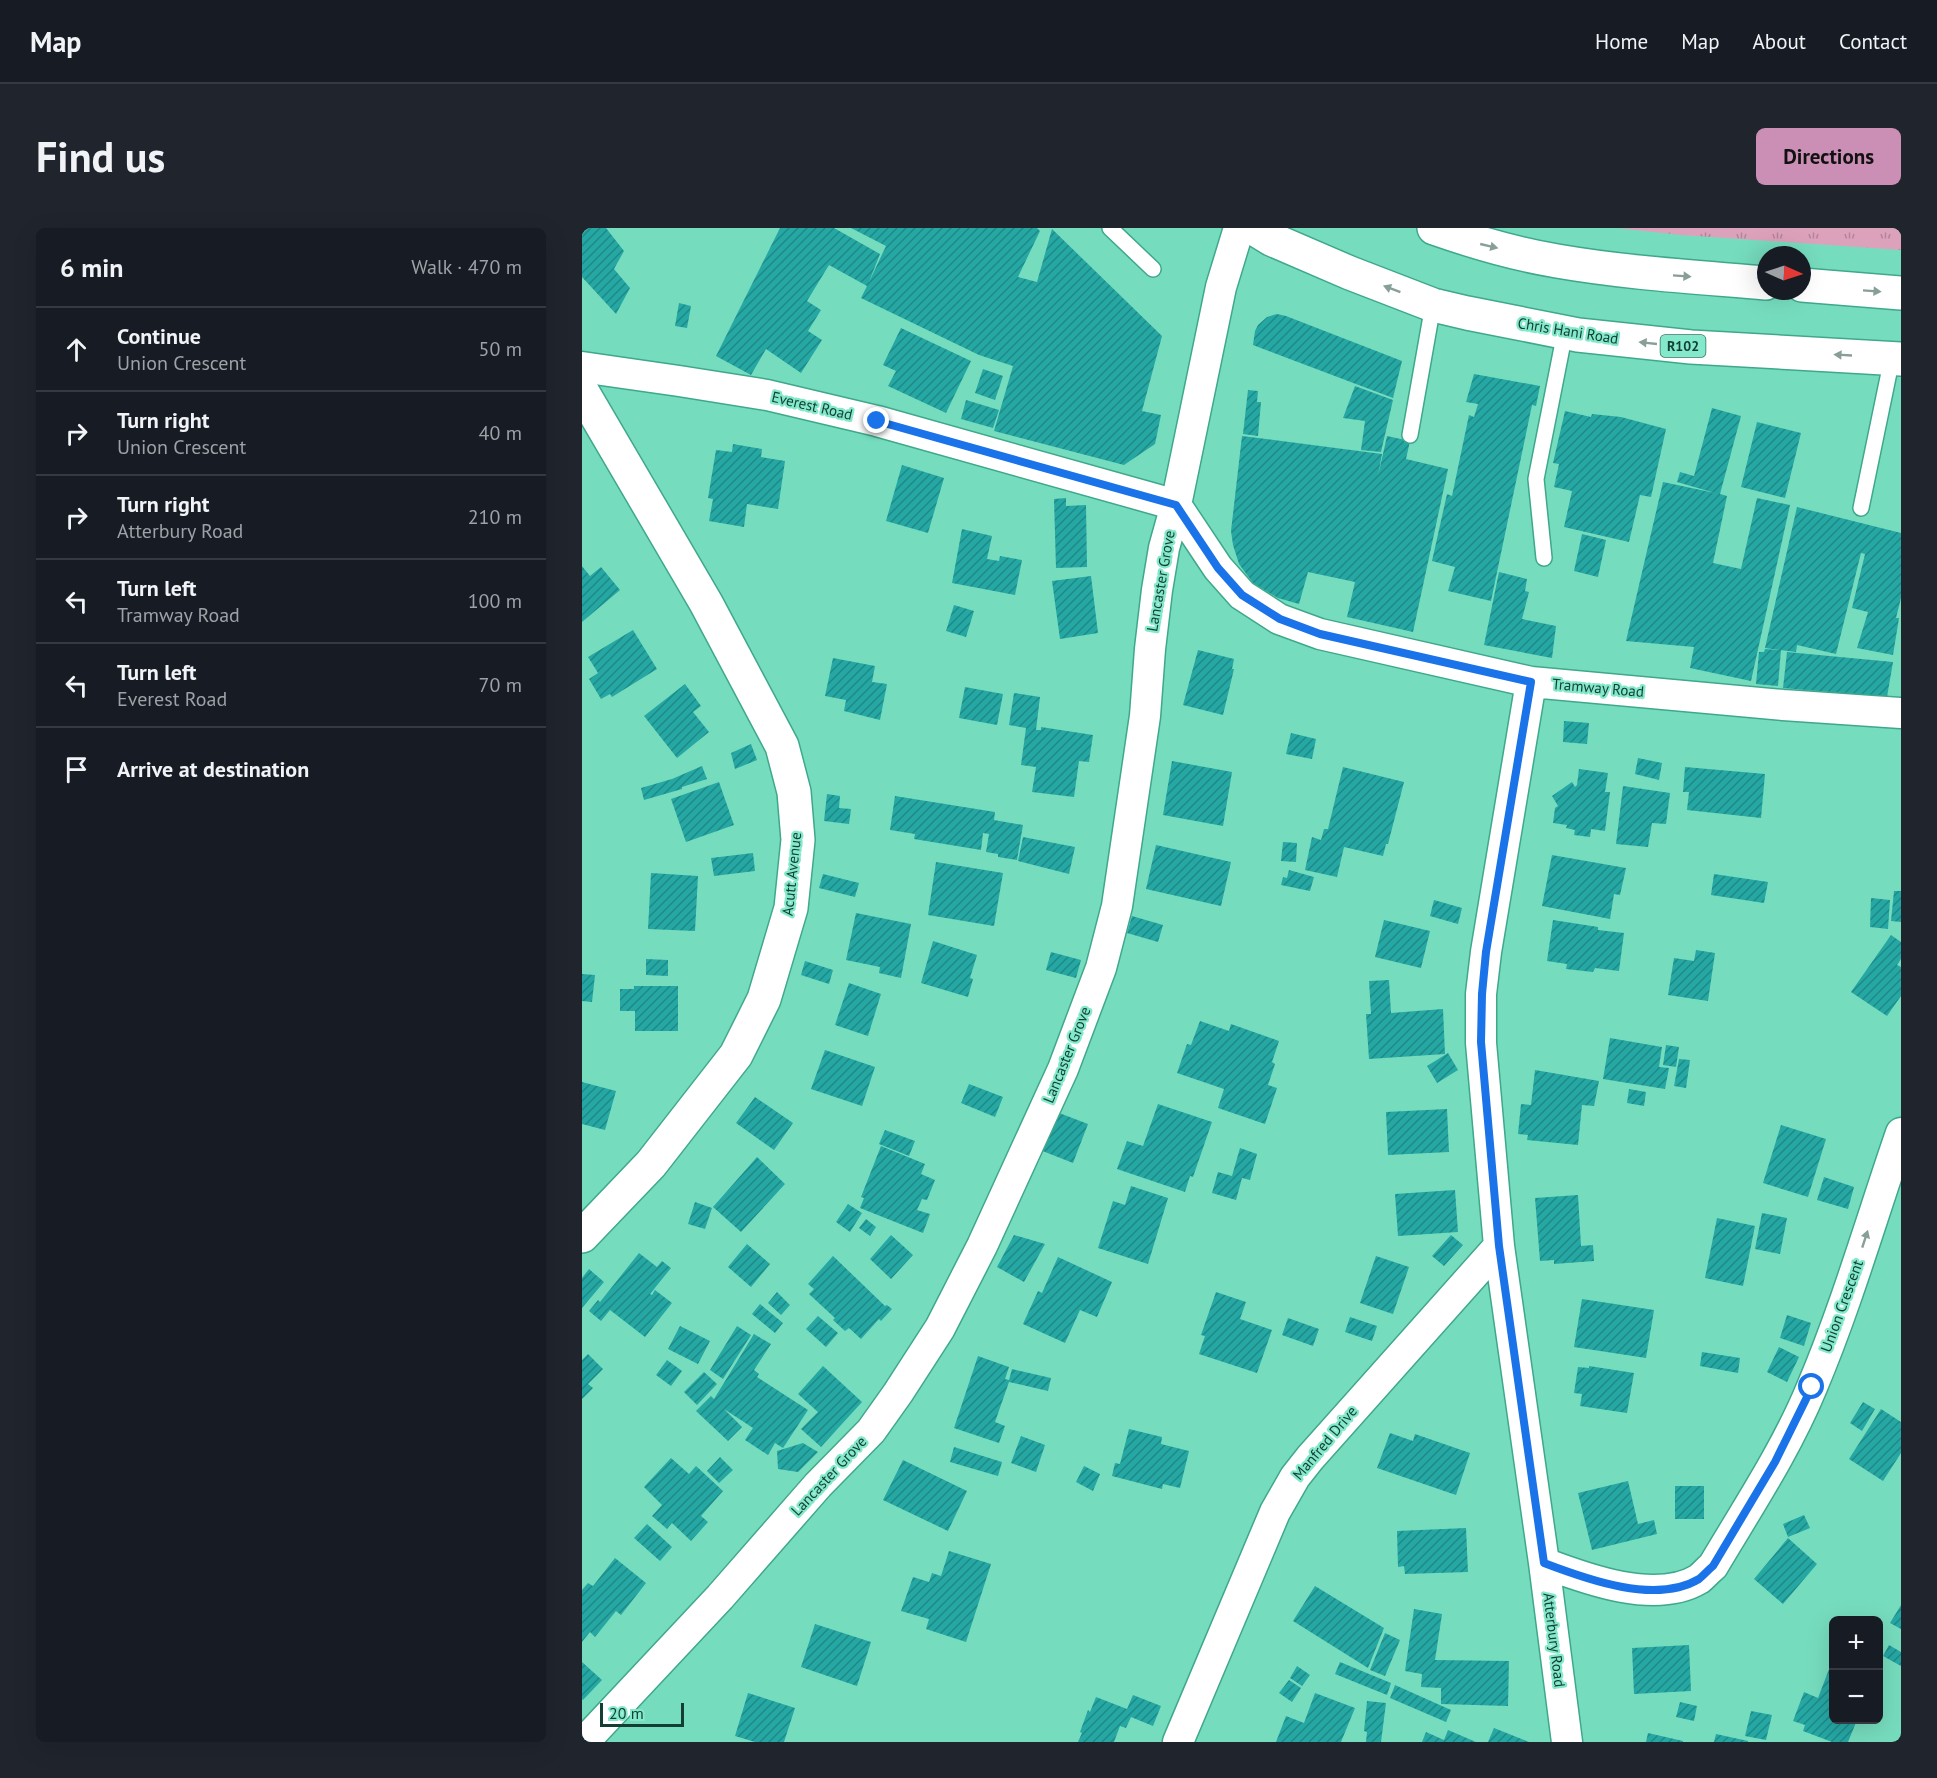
<!DOCTYPE html>
<meta charset="utf-8">
<style>
:root{--surface:#171b24;--page:#20242c;--text:#f1f3f6;--muted:#9ea1a6;--line:#363941;--accent:#cb8eb4}
body{margin:0;font-family:"PT Sans",sans-serif;background:var(--page);color:var(--text)}
.controls{position:absolute;right:18px;bottom:18px;display:grid;overflow:hidden;border-radius:9px;box-shadow:0 6px 24px #0002}
.controls button{width:54px;height:54px;display:grid;place-items:center;padding:0;border:0;border-bottom:2px solid var(--line);background:var(--surface);color:var(--text);font:30px sans-serif}
.compass{position:absolute;left:1175px;top:18px;width:54px;height:54px;border-radius:50%;background:var(--surface);box-shadow:0 6px 24px #0002;rotate:93deg}
.scale{position:absolute;left:18px;bottom:15px;width:84px;box-sizing:border-box;padding-left:6px;border:3px solid #123e33;border-top:0;font-size:16px;line-height:21px;white-space:nowrap;color:#123e33;-webkit-text-stroke:4px #83e9ca;paint-order:stroke}
.stop{position:absolute;width:18px;height:18px;margin:-14px;border:4px solid #1a73e8;border-radius:50%;background:#fff}
.stop.end{background:#1a73e8;border-color:#fff;box-shadow:0 2px 6px #0008}
.list{margin:0;padding:0;list-style:none}
h2{display:flex;justify-content:space-between;align-items:center;height:78px;margin:0;padding:0 24px;font-size:26px}
h2 small{font-size:20px;font-weight:400;color:var(--muted)}
.list li{display:grid;grid-template-columns:39px 1fr auto;gap:18px;align-items:center;box-sizing:border-box;height:84px;padding:0 24px;border-top:2px solid var(--line)}
.list b{display:block;font-size:22px;white-space:nowrap}
.list p{margin:0;font-size:20px;white-space:nowrap;color:var(--muted)}
.list em{font-size:20px;font-style:normal;color:var(--muted)}
.icon{flex:none;width:33px;height:33px;fill:none;stroke:currentColor;stroke-width:2;stroke-linecap:round;stroke-linejoin:round}
.map{position:relative;flex:none;width:1319px;height:1514px;overflow:hidden;border-radius:9px}
header{display:flex;align-items:center;gap:36px;box-sizing:border-box;height:84px;padding:0 30px;background:var(--surface);border-bottom:2px solid var(--line)}
header strong{font-size:28px}
nav{display:flex;gap:33px;margin-inline-start:auto;font-size:21px}
.intro{display:flex;align-items:center;justify-content:space-between;box-sizing:border-box;height:144px;padding:0 36px}
h1{margin:0;font-size:42px}
.button{padding:15px 27px;border-radius:9px;background:var(--accent);color:#111;font-size:21px;font-weight:700}
main{display:flex;gap:36px;padding:0 36px}
aside{flex:1;background:var(--surface);border-radius:9px;box-shadow:0 6px 24px #0002}
.map>svg:first-child{display:block}
</style>
<header>
<strong>Map</strong>
<nav><a>Home</a><a>Map</a><a>About</a><a>Contact</a></nav>
</header>
<div class="intro"><h1>Find us</h1><a class="button">Directions</a></div>
<main>
<aside>
<h2>6 min<small>Walk · 470 m</small></h2>
<ul class="list">
<li><svg class="icon" aria-label="ahead" viewBox="0 0 24 24"><path d="M12 20V5M6 11l6-6 6 6"/></svg><div><b>Continue</b><p>Union Crescent</p></div><em>50 m</em></li>
<li><svg class="icon" aria-label="right" viewBox="0 0 24 24"><path d="M7 20v-9h11M14 6l5 5-5 5"/></svg><div><b>Turn right</b><p>Union Crescent</p></div><em>40 m</em></li>
<li><svg class="icon" aria-label="right" viewBox="0 0 24 24"><path d="M7 20v-9h11M14 6l5 5-5 5"/></svg><div><b>Turn right</b><p>Atterbury Road</p></div><em>210 m</em></li>
<li><svg class="icon" aria-label="left" viewBox="0 0 24 24"><path d="M17 20v-9H6M10 6l-5 5 5 5"/></svg><div><b>Turn left</b><p>Tramway Road</p></div><em>100 m</em></li>
<li><svg class="icon" aria-label="left" viewBox="0 0 24 24"><path d="M17 20v-9H6M10 6l-5 5 5 5"/></svg><div><b>Turn left</b><p>Everest Road</p></div><em>70 m</em></li>
<li><svg class="icon" aria-label="arrive" viewBox="0 0 24 24"><path d="M6 21V4h12l-3 4 3 4H6"/></svg><div><b>Arrive at destination</b></div></li>
</ul>
</aside>
<div class="map">
<svg width="1319" height="1514" viewBox="0 0 1319 1514">
<defs>
<pattern id="grass-tufts" width="24" height="20" patternUnits="userSpaceOnUse" patternTransform="scale(1.5)"><rect width="24" height="20" fill="#dda2bb"/><path d="M3 7l-1-3M5 7V3M7 7l1-3M15 17l-1-3M17 17v-4M19 17l1-3" fill="none" stroke="#b28599"/></pattern>
<pattern id="building-hatch" width="6" height="6" patternUnits="userSpaceOnUse" patternTransform="scale(1.5)"><rect width="6" height="6" fill="#25a7a4"/><path d="M-1 1l2-2M0 6l6-6M5 7l2-2" fill="none" stroke="#1f8986"/></pattern>
</defs>
<rect width="100%" height="100%" fill="#76dcbe"/>
<!-- grass -->
<path fill="url(#grass-tufts)" d="M1035 0H1319V22L1099 7Z"/>
<!-- building -->
<path fill="url(#building-hatch)" d="M0 0H24L42 23 32 41 48 60 34 86 0 49Z
M198 0H252L298 26 287 54 304 18 269 0H455L458 3 436 49 455 54 470 1 580 108 560 183 579 187 573 216 542 237 412 203 431 138 397 127 279 70 285 58 247 37 225 73 239 82 226 103 240 112 219 145 184 121 169 147 134 128Z
M97 75 109 78 105 100 93 98Z
M695 86 704 88 820 133 811 170 671 117 673 103 676 97 685 89Z
M319 100 389 133 364 185 306 158 314 143 301 137Z
M401 141 421 148 413 172 393 165Z
M892 146 958 158 954 178 950 177 909 373 866 363 873 339 850 333 865 266 870 268 887 187 892 189 896 176 884 174Z
M773 158 811 172 799 224 779 222 783 193 761 190Z
M666 162 676 163 675 174H679L676 208 661 206Z
M384 172 417 182 411 200 379 191Z
M1130 180 1159 188 1138 266 1145 268 1131 335 1159 341 1175 270 1208 277 1169 453 1108 440 1112 419 1044 413 1081 254 1133 265 1095 254 1098 244 1112 248Z
M983 183 1009 189 1010 186 1039 189 1084 201 1069 269 1058 267 1047 314 982 299 990 263 972 259 977 236 971 235Z
M1175 194 1219 205 1203 270 1159 259Z
M660 208 800 226 796 248 805 208 828 213 824 231 866 241 831 404 765 389 773 354 726 344 717 376 696 370 671 355 657 336 651 317 649 303Z
M151 216 180 221 179 229 203 233 196 281 165 276 162 299 127 293 131 271 126 270 134 222 150 224Z
M320 237 362 250 346 305 304 293Z
M484 270V278L504 277 505 339 474 340 472 271Z
M1215 279 1319 305V370L1314 390H1317L1311 427 1275 420 1286 384 1270 380 1283 326 1279 325 1254 426 1215 417 1214 424 1183 420Z
M380 301 410 308 405 331 417 333 418 328 440 332 433 367 370 355Z
M1000 306 1024 312 1016 349 992 343Z
M0 338 8 348 19 339 38 362 0 394Z
M917 344 945 351 943 363 947 364 940 391 974 398 970 430 902 417Z
M509 348 516 405 478 411 470 353Z
M372 377 392 383 384 409 364 403Z
M51 402 75 441 30 469 28 466 19 471 7 451 16 445 6 429Z
M1183 421 1199 422 1196 458 1174 456 1177 424H1182Z
M616 422 652 431 650 441H652L641 487 601 477Z
M1205 424 1311 434 1305 469 1201 460Z
M251 430 293 438 290 454 305 456 298 492 262 483 264 472 243 468Z
M103 456 119 478 111 484 127 504 95 530 62 488Z
M383 459 421 466 415 497 377 490Z
M432 465 458 469 454 502H459V499L511 507 507 534 497 533 492 569 450 564 454 539 439 537 444 500 427 497Z
M982 493 1007 495 1005 516 981 514Z
M709 505 734 511 730 531 704 526Z
M169 516 175 532 153 541 149 525Z
M1056 530 1080 535 1077 552 1053 546Z
M590 533 650 544 641 598 581 587Z
M120 538 125 551 100 559V561L62 572 59 560 90 551Z
M761 539 822 554 806 616H804L801 628 762 619 755 649 723 642 730 609 739 612 742 601H746Z
M1103 539 1183 546 1179 590 1105 582 1107 564H1101Z
M997 541 1026 545 1023 564H1028L1023 603 1009 601 1008 609 992 607 993 602 984 600 985 597 971 595 973 580 976 578 970 568 990 554 993 559 995 557Z
M137 554 152 597 104 614 89 571Z
M1041 558 1088 565 1084 596 1070 595 1066 619 1034 616Z
M245 566 258 568 257 580 269 581 267 596 242 593Z
M313 568 413 584 412 592 441 597 435 632 416 629V626L404 624 407 606 401 605 399 622 332 611 333 606 308 602Z
M441 609 493 619 487 646 436 633Z
M701 614 715 615 714 634 699 633Z
M574 617 649 634 639 678 564 661Z
M171 625 173 643 132 648 129 630Z
M970 627 1044 640 1038 667 1032 666 1028 691 960 678Z
M354 634 421 645 412 698 346 687Z
M707 642 732 649 728 663 699 657 701 649 705 650Z
M69 645 116 648 113 703 66 701Z
M241 646 277 655 273 669 237 660Z
M1132 646 1186 654 1182 675 1129 667Z
M1312 663H1319V694L1309 693Z
M1289 670 1308 672 1306 701 1288 699Z
M852 672 880 680 876 696 848 688Z
M274 685 329 696 319 750 297 745 298 739 264 732Z
M550 688 581 697 576 714 545 705Z
M802 692 848 703 839 740 793 729Z
M971 692 1016 699V702L1042 705 1037 743 1013 740 1011 744 984 741 985 736 965 733Z
M1309 707 1319 714V731L1315 737 1319 739V768L1305 788 1269 764Z
M351 713 395 727 388 750 391 751 386 769 339 755Z
M1114 722 1133 725 1126 773 1086 767 1092 730 1112 733Z
M469 724 499 732 494 750 464 742Z
M64 731 86 732V748L64 747Z
M223 733 251 742 247 756 219 747Z
M0 746 13 747 10 774 0 773Z
M807 752 809 785 861 781 863 826 787 831 784 786H789L787 753Z
M267 755 299 766 286 808 253 797Z
M52 758H96V803H53V783H38V761H52Z
M618 793 647 803 649 796 697 813 690 834 693 836 686 857 695 860 683 896 636 880 642 861 595 845 605 816 609 817Z
M1028 810 1080 819 1077 839 1087 840 1083 861 1021 851Z
M1084 817 1097 819 1094 839 1081 837Z
M243 822 293 839 280 878 229 861Z
M866 825 876 842 855 855 845 838Z
M1097 831 1108 832 1104 860 1092 858Z
M953 842 1017 853 1012 878 1000 877 996 917 945 912 946 907 936 906 939 876 949 877Z
M0 854 34 863 23 902 0 896Z
M387 856 421 869 413 889 379 875Z
M1047 861 1064 864 1062 878 1045 875Z
M173 869 211 895 192 922 154 895Z
M576 876 630 894 611 949 608 948 603 964 535 941 545 913 561 918Z
M865 881 867 924 806 927 804 884Z
M472 883 506 896 491 935 458 922Z
M1199 897 1244 911 1226 969 1181 955Z
M303 902 333 913 327 928 297 916Z
M299 918 343 936 339 946 353 952 345 972 340 971 335 982 348 986 341 1005 278 980 282 970 279 969Z
M658 920 675 926 668 952 660 950 654 972 630 965 636 944 650 948Z
M175 929 203 956 159 1004 131 979Z
M1242 949 1272 959 1266 981 1235 972Z
M549 958 586 970 566 1036 516 1020 531 973 543 977Z
M873 962 876 1004 816 1008 813 966Z
M996 967 999 1018 1011 1017 1012 1033 972 1036V1032L958 1033 953 970Z
M113 974 130 980 123 1001 106 996Z
M266 976 280 985 268 1004 254 994Z
M1180 985 1205 990 1198 1026 1173 1021Z
M1135 990 1173 998 1161 1058 1123 1050Z
M284 991 294 999 288 1008 277 1000Z
M309 1007 331 1027 309 1051 288 1031Z
M432 1007 463 1016 442 1054 415 1039Z
M869 1007 881 1017 862 1038 850 1028Z
M165 1016 188 1036 169 1059 146 1039Z
M57 1025 75 1039 80 1033 89 1040 68 1066 70 1067 73 1062 90 1075 63 1109 28 1082 19 1093 7 1083 16 1072 18 1074Z
M251 1028 303 1078 305 1077 310 1081 299 1093 297 1091 279 1111 267 1100 263 1103 251 1092 253 1090 227 1066 232 1061 226 1056Z
M794 1028 827 1039 811 1086 778 1075Z
M476 1029 530 1054 515 1089 498 1082 483 1115 441 1096 456 1063 460 1065Z
M7 1041 22 1054 0 1080V1050Z
M195 1064 208 1077 199 1087 186 1075Z
M634 1064 664 1074 658 1091 690 1102 675 1145 617 1126 623 1108 619 1107Z
M1000 1071 1072 1082 1064 1130 992 1119Z
M178 1076 201 1095 193 1105 170 1086Z
M1205 1087 1229 1095 1222 1118 1198 1110Z
M236 1088 256 1105 244 1119 224 1101Z
M768 1089 795 1098 790 1113 763 1104Z
M706 1090 737 1101 731 1118 700 1107Z
M98 1098 128 1113 116 1136 86 1121Z
M155 1098 169 1107 141 1151 128 1142Z
M172 1106 189 1116 172 1142 177 1146 175 1149 226 1182 201 1220 193 1215 186 1227 163 1212 171 1200 142 1181 160 1199 146 1213 114 1183 129 1168 132 1171Z
M1197 1119 1217 1129 1205 1154 1185 1144Z
M1120 1124 1158 1130 1156 1145 1118 1138Z
M6 1126 21 1141 6 1156 11 1160 0 1171V1132Z
M396 1128 427 1139 423 1151 427 1152 430 1141 469 1150 466 1163 427 1154 413 1194 423 1198 417 1215 372 1200Z
M85 1132 100 1143 89 1158 74 1147Z
M241 1138 280 1174 239 1219 219 1201 236 1184 216 1166Z
M1007 1138 1052 1145 1045 1185 998 1178 1000 1166 992 1165 996 1139 1007 1140Z
M122 1144 135 1156 115 1177 102 1164Z
M1281 1174 1293 1181 1280 1203 1268 1195Z
M1299 1181 1319 1194V1225L1301 1253 1267 1231Z
M547 1201 580 1209 579 1216 607 1223 598 1260 581 1256 580 1261 530 1248 533 1235 538 1236Z
M808 1205 831 1213 833 1206 888 1225 874 1267 795 1240Z
M439 1208 463 1217 454 1244 429 1235Z
M221 1215 236 1224 216 1244 196 1241 195 1223Z
M372 1219 420 1234 416 1248 368 1234Z
M138 1229 151 1242 137 1255 125 1243Z
M89 1230 107 1246 114 1238 141 1263 119 1288 126 1294 109 1313 90 1295 85 1301 70 1288 80 1277 62 1259Z
M321 1232 385 1263 366 1303 301 1272Z
M502 1238 518 1246 511 1263 494 1254Z
M1046 1253 1056 1296 1072 1292 1075 1306 1010 1322 996 1265Z
M1093 1258H1122V1291H1093Z
M1222 1287 1228 1300 1206 1309 1201 1296Z
M65 1296 90 1319 78 1333 52 1310Z
M884 1300 886 1344 823 1346 822 1338 816 1339 815 1303Z
M1206 1310 1235 1336 1201 1376 1172 1351Z
M367 1323 409 1336 384 1414 344 1401 347 1391 319 1383 331 1349 347 1354 350 1345 359 1348Z
M33 1330 64 1355 39 1387 34 1383 13 1409 8 1404 0 1414V1362L6 1355 11 1358Z
M733 1358 802 1400 786 1440 711 1393Z
M1319 1377V1401L1308 1395Z
M832 1381 860 1386 853 1432 927 1433 926 1478 859 1476V1460L839 1459 840 1446 823 1443Z
M233 1396 289 1414 275 1458 219 1439Z
M803 1405 818 1412 803 1448 788 1442Z
M1107 1417 1109 1463 1052 1466 1050 1420Z
M1307 1417 1319 1424V1438L1301 1428Z
M0 1434 20 1452 1 1472 0 1471Z
M758 1434 809 1455 805 1467 753 1446Z
M1249 1436 1251 1437V1491L1275 1492 1266 1514H1250L1221 1503 1223 1497 1211 1493 1222 1464 1236 1470Z
M715 1438 728 1447 720 1458 708 1450Z
M707 1452 719 1460 710 1474 697 1465Z
M813 1457 869 1482 864 1494 808 1470Z
M166 1465 213 1480 202 1514H173L153 1508Z
M733 1465 773 1480 759 1514H694L704 1488 722 1495Z
M551 1467 579 1478 571 1498 549 1489 544 1500 538 1498 532 1514H496L500 1505 498 1504 506 1482 508 1484 514 1469 545 1481Z
M785 1473 804 1475 799 1514H784L785 1504 782 1503Z
M1098 1474 1115 1478 1112 1493 1094 1489Z
M1169 1483 1190 1487 1184 1512 1163 1508Z
M912 1500 947 1514H906Z
M866 1502 894 1514H840L844 1504 862 1512Z
M1066 1505 1101 1513V1514H1064Z
M1134 1506 1166 1513V1514H1132Z"/>
<g fill="none" stroke-linecap="round" stroke-linejoin="round">
<!-- lane casing -->
<g stroke="#3fa88c" stroke-width="18">
<path id="lane" d="M528 0 571 41
M828 207 851 77
M1279 280 1310 130
M962 330 954 251 983 104"/>
</g>
<!-- street casing -->
<g stroke="#3fa88c" stroke-width="33">
<path id="street" d="M0 139 97 153 185 167 295 193 594 277
M594 277 636 340 660 367 697 391 738 406 949 454 1201 477 1319 485
M949 454 904 724 899 766V815L917 1018 962 1335 985 1514
M962 1335C1004 1351 1074 1377 1117 1351 1122 1347 1126 1342 1131 1338 1166 1279 1204 1222 1230 1159 1265 1076 1290 989 1319 905
M2 1514 138 1369 236 1257 289 1203 316 1165 358 1100 400 1018 481 841 519 740 535 678 563 488 568 421 575 362 582 320 594 277 639 59 657 0
M596 1514 693 1284 713 1249 728 1230 917 1018"/>
</g>
<!-- secondary casing -->
<g stroke="#3fa88c" stroke-width="36">
<path id="secondary" d="M0 163 124 375 200 518 212 564 216 612 209 680 182 771 154 827 69 936 0 1008"/>
</g>
<!-- primary casing -->
<g stroke="#3fa88c" stroke-width="36">
<path id="primary" d="M671 0 689 11 768 45 851 77 885 85 996 107 1109 119 1319 131
M852 0C892 14 933 26 975 33 1044 45 1114 49 1184 55
M1220 57 1319 65"/>
</g>
<!-- lane -->
<use href="#lane" stroke="#fff" stroke-width="15"/>
<!-- street -->
<use href="#street" stroke="#fff" stroke-width="30"/>
<!-- secondary -->
<use href="#secondary" stroke="#fff" stroke-width="33"/>
<!-- primary -->
<use href="#primary" stroke="#fff" stroke-width="33"/>
</g>
<!-- one-way arrows -->
<defs><path id="oneway-solid" d="M-6-.8H1V-3.2L6.5 0L1 3.2V.8H-6Z" transform="scale(1.5)"/></defs>
<g fill="#889e99">
<use href="#oneway-solid" transform="translate(907 18) rotate(13)"/>
<use href="#oneway-solid" transform="translate(1100 48) rotate(4)"/>
<use href="#oneway-solid" transform="translate(810 61) rotate(-159)"/>
<use href="#oneway-solid" transform="translate(1290 63) rotate(4)"/>
<use href="#oneway-solid" transform="translate(1066 115) rotate(-174)"/>
<use href="#oneway-solid" transform="translate(1261 127) rotate(-177)"/>
<use href="#oneway-solid" transform="translate(1283 1011) rotate(-72)"/>
</g>
<g fill="none" stroke-linecap="round" stroke-linejoin="round">
<!-- route -->
<path stroke="#1a73e8" stroke-width="8" d="M295 193 594 277 636 340 660 367 698 391 738 406 949 454 904 724 900 766 899 814 917 1018 962 1335C1004 1351 1074 1377 1117 1351 1122 1347 1126 1342 1131 1338L1193 1234 1230 1159"/>
</g>
<g text-anchor="middle" stroke-width="4.5" stroke-linejoin="round" paint-order="stroke">
<!-- shield labels -->
<rect fill="#83e9ca" stroke="#347160" stroke-width="1.5" x="1078.5" y="107" width="45" height="22" rx="4.5"/>
<g font-size="14" font-weight="bold" fill="#123e33">
<text x="1101" y="123">R102</text>
</g>
<!-- street labels -->
<g font-size="15" fill="#123e33" stroke="#83e9ca">
<text transform="translate(986 103) rotate(9)" y="5">Chris Hani Road</text>
<text transform="translate(230 178) rotate(13)" y="5">Everest Road</text>
<text transform="translate(579 353) rotate(-80)" y="5">Lancaster Grove</text>
<text transform="translate(1016 460) rotate(5)" y="5">Tramway Road</text>
<text transform="translate(210 646) rotate(-84)" y="5">Acutt Avenue</text>
<text transform="translate(485 827) rotate(-68)" y="5">Lancaster Grove</text>
<text transform="translate(1260 1078) rotate(-70)" y="5">Union Crescent</text>
<text transform="translate(743 1215) rotate(-50)" y="5">Manfred Drive</text>
<text transform="translate(247 1248) rotate(-47)" y="5">Lancaster Grove</text>
<text transform="translate(972 1412) rotate(83)" y="5">Atterbury Road</text>
</g>
</g>
</svg>
<div class="controls">
<button>+</button>
<button>−</button>
</div>
<svg class="compass" viewBox="-18 -18 36 36"><path d="M0-13l5 13h-10z" fill="#e53935"/><path d="M0 13l5-13h-10z" fill="#9ea1a6"/></svg>
<div class="scale">20 m</div>
<div class="stop" style="left:1230px;top:1159px"></div>
<div class="stop end" style="left:295px;top:193px"></div>
</div>
</main>
